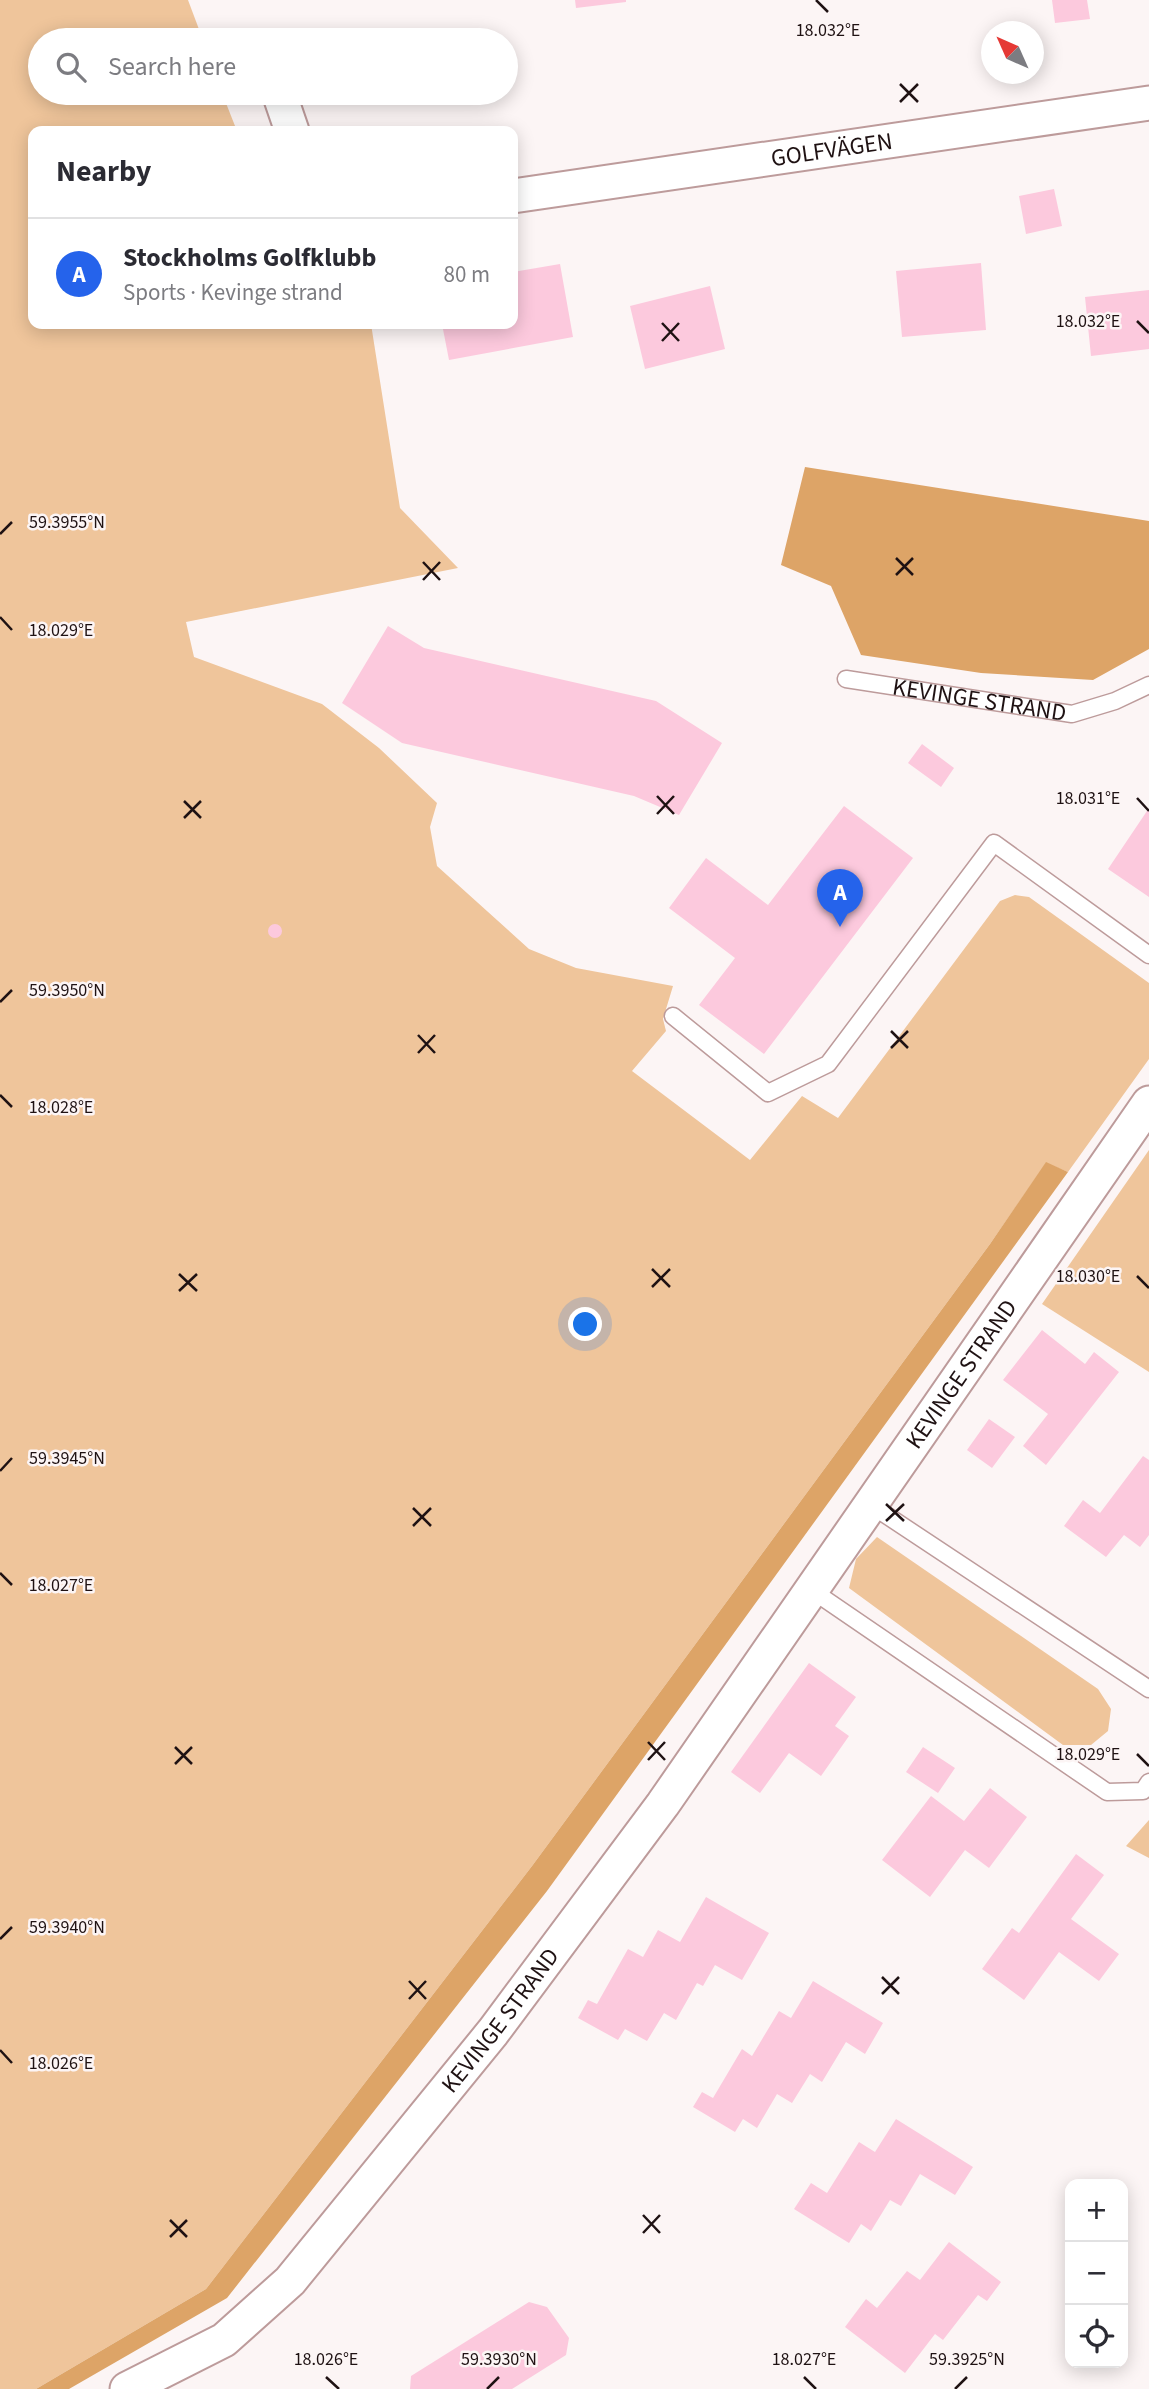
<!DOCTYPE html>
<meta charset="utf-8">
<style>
:root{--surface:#fff;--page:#f2f2f3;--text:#2b2b33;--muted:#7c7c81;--line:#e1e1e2;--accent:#2563eb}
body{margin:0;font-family:"Source Sans 3",sans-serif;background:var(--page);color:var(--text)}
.controls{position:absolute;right:21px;bottom:21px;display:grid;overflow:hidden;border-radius:14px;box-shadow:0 4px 18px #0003}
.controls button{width:63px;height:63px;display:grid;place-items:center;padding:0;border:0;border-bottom:2px solid var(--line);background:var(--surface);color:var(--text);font:35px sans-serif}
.compass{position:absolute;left:981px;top:21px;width:63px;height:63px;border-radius:50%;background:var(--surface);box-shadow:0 4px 18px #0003;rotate:315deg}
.you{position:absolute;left:586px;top:1325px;width:24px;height:24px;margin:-18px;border:5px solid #fff;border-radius:50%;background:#1a73e8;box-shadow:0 0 0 10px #1a73e833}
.badge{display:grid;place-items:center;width:46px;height:46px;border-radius:50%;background:var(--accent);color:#fff;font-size:23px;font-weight:700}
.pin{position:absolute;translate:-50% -58px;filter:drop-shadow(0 2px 4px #0008)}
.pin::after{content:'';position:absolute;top:37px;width:24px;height:21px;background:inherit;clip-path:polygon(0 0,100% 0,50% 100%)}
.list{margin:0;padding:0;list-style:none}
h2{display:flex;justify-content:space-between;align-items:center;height:91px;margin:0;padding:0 28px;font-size:30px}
h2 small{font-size:23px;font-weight:400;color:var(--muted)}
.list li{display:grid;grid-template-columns:46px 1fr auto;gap:21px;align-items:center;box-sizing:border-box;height:112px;padding:0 28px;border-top:2px solid var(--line)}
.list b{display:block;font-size:26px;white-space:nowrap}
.list p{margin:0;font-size:23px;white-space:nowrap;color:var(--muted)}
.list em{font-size:23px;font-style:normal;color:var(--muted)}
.icon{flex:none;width:38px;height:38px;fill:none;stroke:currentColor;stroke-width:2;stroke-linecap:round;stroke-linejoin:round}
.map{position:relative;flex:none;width:1149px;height:2389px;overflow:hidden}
.search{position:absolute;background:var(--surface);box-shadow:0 4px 18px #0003;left:28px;top:28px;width:490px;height:77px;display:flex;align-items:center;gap:18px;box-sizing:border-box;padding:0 24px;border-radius:38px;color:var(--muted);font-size:26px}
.panel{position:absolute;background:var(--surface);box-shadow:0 4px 18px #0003;left:28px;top:126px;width:490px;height:203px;border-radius:14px}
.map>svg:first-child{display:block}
</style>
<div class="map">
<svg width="1149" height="2389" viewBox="0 0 1149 2389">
<rect width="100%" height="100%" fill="#fcf5f5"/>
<!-- green -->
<path fill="#efc59b" d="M0 0H188L203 40H40V93H222L237 131H33V324H371L400 508 458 568 186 622 194 657 322 704 379 748 437 803 430 827 437 866 529 949 576 968 673 986 663 1019 666 1031 632 1071 750 1160 802 1096 838 1118 1000 901 1015 895 1029 897 1149 983V1059L1068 1172 1046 1163 990 1244 532 1866 206 2289 36 2389H0Z
M1149 1150V1372L1042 1304Z
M877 1537 1098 1689 1111 1709 1108 1731 1091 1745H1063L849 1588 856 1559Z
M1149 1820V1858L1126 1846Z"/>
<!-- forest -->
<path fill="#dda467" d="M805 467 1149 521V649L1093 680 981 673 861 655 831 586 781 565Z
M1046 1162 1068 1172 547 1891 227 2298 69 2389H36L206 2289 532 1866 990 1244Z"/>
<!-- building -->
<path fill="#fcc9dd" d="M575 0H626V2L576 8Z
M1052 0H1087L1090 19 1055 23Z
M1054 189 1062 226 1026 234 1019 196Z
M981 263 986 330 902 337 896 271Z
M560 264 573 337 449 360 442 324H513V272Z
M710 286 725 349 645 369 630 306Z
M1149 290V349L1091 356 1085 297Z
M388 626 424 648 656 701 722 743 679 815 634 796 402 743 342 703Z
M922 744 954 768 941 787 908 763Z
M844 806 913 858 764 1054 699 1005 735 958 669 908 706 858 768 905Z
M1149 808V897L1108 869Z
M268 931a7 7 0 1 1 14 0a7 7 0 1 1-14 0Z
M1042 1330 1085 1364 1094 1352 1119 1372 1046 1465 1023 1446 1048 1414 1003 1380Z
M989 1419 1015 1437 992 1468 967 1450Z
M1143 1456 1149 1460V1535L1140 1547 1124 1535 1106 1557 1064 1526 1083 1500 1100 1513Z
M809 1663 856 1697 835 1726 849 1736 821 1776 789 1753 760 1793 731 1772Z
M923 1747 955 1768 938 1793 906 1772Z
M990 1788 1027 1817 989 1868 965 1850 930 1897 882 1860 931 1796 964 1821Z
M1076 1854 1104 1875 1071 1919 1119 1954 1099 1981 1059 1952 1024 2000 982 1969 1012 1928 1019 1933Z
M706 1897 769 1933 742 1980 715 1965 703 1986 697 1983 676 2020 664 2013 647 2041 625 2029 618 2040 578 2018 588 2000 597 2004 628 1949 643 1957 658 1930 680 1942Z
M813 1981 883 2023 865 2054 846 2042 822 2082 810 2074 792 2103 777 2094 757 2128 743 2119 735 2132 693 2107 702 2092 713 2098 742 2049 752 2056 779 2011 791 2018Z
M896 2119 973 2167 955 2195 920 2174 901 2206 890 2200 871 2231 861 2224 849 2243 794 2209 811 2183 827 2193 859 2142 875 2152Z
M949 2242 1001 2282 987 2301 978 2295 943 2340 935 2334 905 2373 845 2327 866 2299 877 2308 907 2271 920 2280Z
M529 2302 547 2307 569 2338 566 2355 512 2389H410L411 2376Z"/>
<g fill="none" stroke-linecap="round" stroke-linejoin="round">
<!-- service casing -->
<g stroke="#bd9b9b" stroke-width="19">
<g id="service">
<path id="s1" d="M846 679 1072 714 1115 701 1149 685"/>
<path d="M673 1016 768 1093 828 1064 994 843 1149 955"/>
<path d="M871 1505 1149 1689"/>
<path d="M813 1591 1107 1792 1143 1791 1149 1782"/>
</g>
</g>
<!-- minor casing -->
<g stroke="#bd9b9b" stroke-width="37">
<g id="minor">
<path d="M279 93 292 131"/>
<path id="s2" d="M513 196 1149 103"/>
<path id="s3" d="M127 2389 224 2340 290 2281 493 2032 663 1804 1149 1103"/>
</g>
</g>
<!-- service -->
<use href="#service" stroke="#fff" stroke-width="16"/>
<!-- minor -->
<use href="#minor" stroke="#fff" stroke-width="33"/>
</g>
<!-- ticks -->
<path fill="none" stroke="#1f1213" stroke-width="2.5" d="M816 0 828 12M900 84 918 102M900 102 918 84M1137 321 1149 333M662 323 679 341M662 341 679 323M0 534 12 522M896 558 913 575M423 562 440 580M896 575 913 558M423 580 440 562M0 617 12 630M657 796 674 814M1137 798 1149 811M184 801 201 818M657 814 674 796M184 818 201 801M0 1002 12 990M891 1031 908 1048M418 1035 435 1053M891 1048 908 1031M418 1053 435 1035M0 1095 12 1107M652 1269 670 1287M179 1274 197 1291M1137 1276 1149 1288M652 1287 670 1269M179 1291 197 1274M0 1471 12 1458M886 1504 904 1521M413 1508 431 1526M886 1521 904 1504M413 1526 431 1508M0 1573 12 1585M648 1742 665 1760M175 1747 192 1764M1137 1754 1149 1766M648 1760 665 1742M175 1764 192 1747M0 1939 12 1927M882 1977 899 1994M409 1981 426 1999M882 1994 899 1977M409 1999 426 1981M0 2050 12 2063M643 2215 660 2233M170 2220 187 2237M643 2233 660 2215M170 2237 187 2220M326 2377 339 2389M804 2377 816 2389M487 2389 499 2377M955 2389 967 2377"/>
<g text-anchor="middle" stroke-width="5" stroke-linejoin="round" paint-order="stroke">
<!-- street labels -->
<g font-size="24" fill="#1f1213" stroke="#fcf5f5">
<text dy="8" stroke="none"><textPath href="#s2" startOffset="322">GOLFVÄGEN</textPath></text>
<text dy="8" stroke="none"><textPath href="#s1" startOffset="135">KEVINGE STRAND</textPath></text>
<text dy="8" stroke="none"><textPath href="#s3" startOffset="1326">KEVINGE STRAND</textPath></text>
<text dy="8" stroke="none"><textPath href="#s3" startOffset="532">KEVINGE STRAND</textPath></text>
</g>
</g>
<g font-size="18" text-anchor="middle" fill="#1f1213" stroke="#fcf5f5" stroke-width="5" stroke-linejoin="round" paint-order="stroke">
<text x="828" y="36">18.032°E</text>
<text x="1088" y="327">18.032°E</text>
<text x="67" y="528">59.3955°N</text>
<text x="61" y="636">18.029°E</text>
<text x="1088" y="804">18.031°E</text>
<text x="67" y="996">59.3950°N</text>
<text x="61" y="1113">18.028°E</text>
<text x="1088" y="1282">18.030°E</text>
<text x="67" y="1464">59.3945°N</text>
<text x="61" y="1591">18.027°E</text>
<text x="1088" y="1760">18.029°E</text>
<text x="67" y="1933">59.3940°N</text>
<text x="61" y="2069">18.026°E</text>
<text x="326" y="2365">18.026°E</text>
<text x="499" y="2365">59.3930°N</text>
<text x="804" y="2365">18.027°E</text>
<text x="967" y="2365">59.3925°N</text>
</g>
</svg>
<div class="controls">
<button>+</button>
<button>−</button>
<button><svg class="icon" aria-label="locate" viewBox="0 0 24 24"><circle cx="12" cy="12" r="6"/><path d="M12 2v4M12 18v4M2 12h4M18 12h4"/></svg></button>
</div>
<svg class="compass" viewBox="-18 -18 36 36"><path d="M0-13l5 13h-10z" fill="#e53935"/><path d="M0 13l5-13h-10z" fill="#7c7c81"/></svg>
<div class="you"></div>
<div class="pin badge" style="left:840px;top:927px">A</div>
<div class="search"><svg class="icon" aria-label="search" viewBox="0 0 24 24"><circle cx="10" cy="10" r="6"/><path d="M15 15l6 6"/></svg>Search here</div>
<section class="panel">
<h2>Nearby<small></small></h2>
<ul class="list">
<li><span class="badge">A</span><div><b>Stockholms Golfklubb</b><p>Sports · Kevinge strand</p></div><em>80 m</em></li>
</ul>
</section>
</div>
